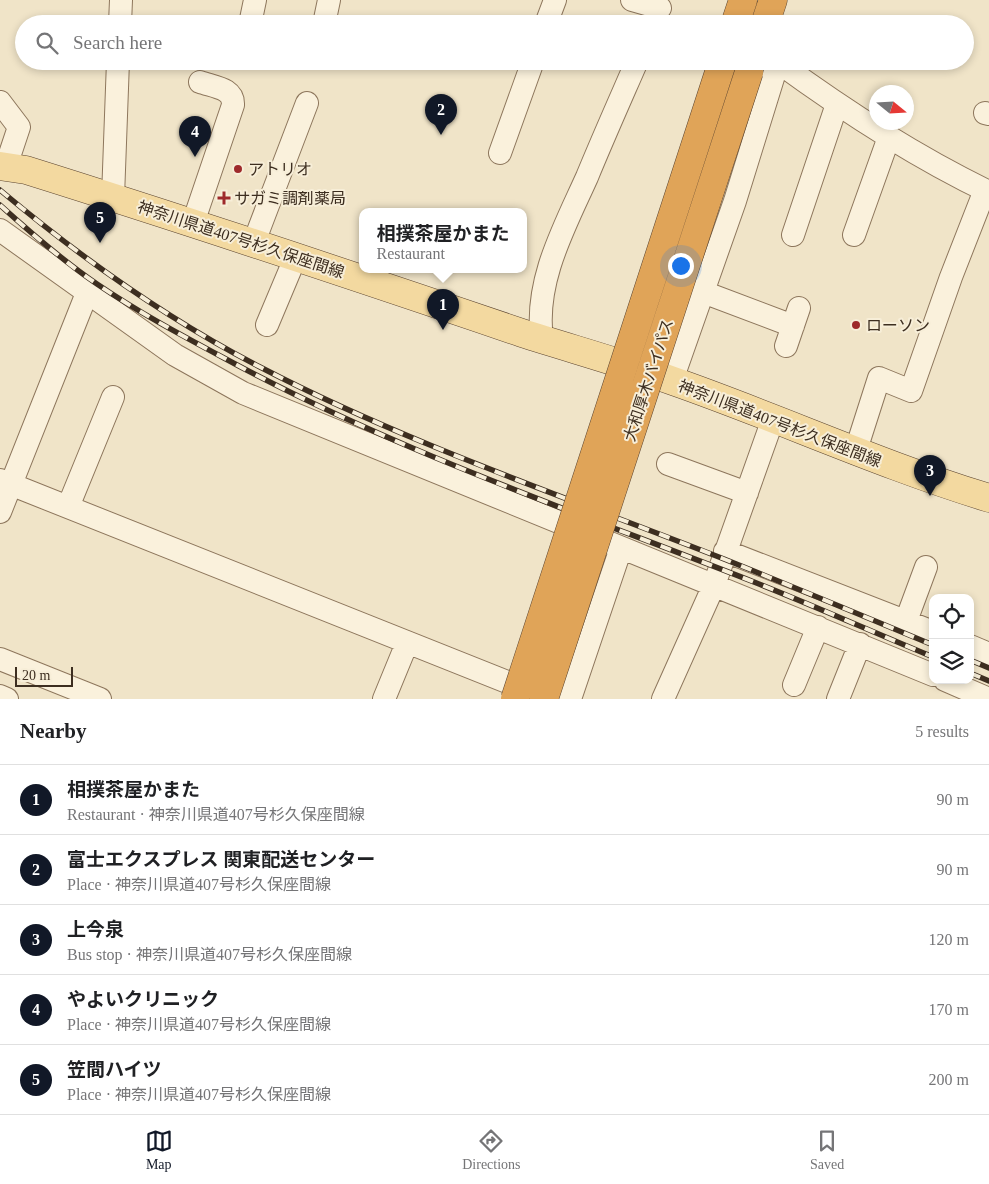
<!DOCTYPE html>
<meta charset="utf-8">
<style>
:root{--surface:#fff;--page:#f6f6f6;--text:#202124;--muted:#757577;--line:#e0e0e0;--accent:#111827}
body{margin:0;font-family:"Times New Roman","Noto Sans JP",serif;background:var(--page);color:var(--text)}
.controls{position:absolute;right:15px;bottom:15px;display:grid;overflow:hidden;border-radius:10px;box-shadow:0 2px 8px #0003}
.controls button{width:45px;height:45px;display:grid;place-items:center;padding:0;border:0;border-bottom:1px solid var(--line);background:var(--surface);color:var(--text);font:25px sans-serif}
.compass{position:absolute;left:869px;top:85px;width:45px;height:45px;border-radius:50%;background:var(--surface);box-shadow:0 2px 8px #0003;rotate:108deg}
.scale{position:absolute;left:15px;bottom:12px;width:58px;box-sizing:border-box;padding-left:5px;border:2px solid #3d2e20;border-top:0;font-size:14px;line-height:18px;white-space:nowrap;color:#3d2e20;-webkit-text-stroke:4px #f7eed8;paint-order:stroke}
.you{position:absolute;left:680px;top:265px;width:18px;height:18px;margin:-12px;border:4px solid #fff;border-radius:50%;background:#1a73e8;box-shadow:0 0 0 8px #1a73e833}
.badge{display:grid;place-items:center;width:32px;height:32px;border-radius:50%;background:var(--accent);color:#fff;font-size:16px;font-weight:700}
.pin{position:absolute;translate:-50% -41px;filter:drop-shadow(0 1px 2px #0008)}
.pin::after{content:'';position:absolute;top:26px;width:18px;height:15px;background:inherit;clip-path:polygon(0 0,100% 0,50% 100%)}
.popup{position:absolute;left:359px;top:208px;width:168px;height:65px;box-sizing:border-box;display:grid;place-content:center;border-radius:10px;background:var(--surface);filter:drop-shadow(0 1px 4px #0005);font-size:16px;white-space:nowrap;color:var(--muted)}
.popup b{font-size:19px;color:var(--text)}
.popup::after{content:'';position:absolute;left:50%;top:100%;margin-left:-10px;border:10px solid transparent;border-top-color:var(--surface)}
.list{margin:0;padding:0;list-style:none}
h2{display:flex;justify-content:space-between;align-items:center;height:65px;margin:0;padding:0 20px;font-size:21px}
h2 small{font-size:16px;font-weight:400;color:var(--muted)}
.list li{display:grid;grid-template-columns:32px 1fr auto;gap:15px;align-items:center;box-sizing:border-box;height:70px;padding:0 20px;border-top:1px solid var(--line)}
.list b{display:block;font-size:19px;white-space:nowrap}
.list p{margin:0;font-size:16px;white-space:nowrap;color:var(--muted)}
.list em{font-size:16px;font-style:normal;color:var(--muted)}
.icon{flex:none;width:28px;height:28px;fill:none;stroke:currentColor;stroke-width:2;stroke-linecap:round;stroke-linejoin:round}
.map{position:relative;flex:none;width:989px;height:699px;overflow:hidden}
.search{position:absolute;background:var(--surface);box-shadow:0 2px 8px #0003;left:15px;right:15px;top:15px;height:55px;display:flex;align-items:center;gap:12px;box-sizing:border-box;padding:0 18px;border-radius:28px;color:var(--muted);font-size:19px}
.sheet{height:415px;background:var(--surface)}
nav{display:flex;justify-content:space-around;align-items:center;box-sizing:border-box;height:70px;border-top:1px solid var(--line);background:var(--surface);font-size:14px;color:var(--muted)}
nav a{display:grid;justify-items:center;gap:2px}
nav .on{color:var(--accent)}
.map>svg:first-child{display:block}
</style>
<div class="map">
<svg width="989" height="699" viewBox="0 0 989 699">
<rect width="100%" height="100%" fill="#f0e4c8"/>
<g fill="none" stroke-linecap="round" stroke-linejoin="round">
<!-- minor casing -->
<g stroke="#8d765c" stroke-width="24">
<path id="minor" d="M632 0 660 8
M120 24 121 0
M250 24 255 0
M324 24 329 0
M546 24 555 0
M0 102 19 127 6 166
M985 113 989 114
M500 153 533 61
M113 197 118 61
M193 223 233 105C234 88 214 87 200 82
M0 230 175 355 243 393 933 675
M793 235 837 104
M854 235 889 137
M254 242 307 103
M703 292 793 326
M267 325 296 256
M542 339C534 282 564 228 587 177 603 138 620 100 637 61
M786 346 799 308
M672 380 735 201 778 62C845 111 914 156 989 192
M855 453 879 378 911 391 951 277 985 190
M668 464 747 493
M0 480 535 693
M68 507 113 397
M0 512 87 293
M725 551 933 632
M906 621 926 567
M970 646 989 654
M0 659 100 699
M945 680 989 699
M794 685 818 627
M0 696 7 699
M384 699 407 643
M570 699 621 548
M663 699 714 585 773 419
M838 699 860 644"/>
</g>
<!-- major casing -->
<g stroke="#5b4430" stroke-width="29">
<path id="major" d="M0 166 26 170C192 222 357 277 522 333 572 349 623 363 673 381 779 418 881 465 989 498"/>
</g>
<!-- highway casing -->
<g stroke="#5b4430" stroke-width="29">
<path id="highway" d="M735 24 743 0
M765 24 773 0"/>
</g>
<!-- minor -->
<use href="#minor" stroke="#faf1dc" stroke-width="22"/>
<!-- major -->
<use href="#major" stroke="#f3d9a0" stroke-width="28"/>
<!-- highway -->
<use href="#highway" stroke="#e0a458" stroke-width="28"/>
<!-- rail casing -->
<g stroke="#3d2e20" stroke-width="5.5">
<path id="rail" d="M0 190C80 257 167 319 260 367 408 444 569 498 724 559 794 587 863 616 933 645
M0 205C31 233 63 261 97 284 138 312 181 335 224 358 395 451 579 513 759 584 817 607 875 633 933 657
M970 660 989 668
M970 673 989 681"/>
</g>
<!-- rail -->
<use href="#rail" stroke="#f7eed8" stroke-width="4" stroke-dasharray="11" stroke-linecap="butt"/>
<!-- highway-bridge casing -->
<g stroke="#5b4430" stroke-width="29" stroke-linecap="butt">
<path id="highway-bridge" d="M515 699 722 63
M544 699 749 72"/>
</g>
<!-- highway-bridge -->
<use href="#highway-bridge" stroke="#e0a458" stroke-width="28"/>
</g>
<!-- markers -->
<g fill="#9e2a2b" stroke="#f7eed8" stroke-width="2">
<circle cx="238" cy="169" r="5"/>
<path d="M221.5 190.5h5v5h5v5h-5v5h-5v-5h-5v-5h5z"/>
<circle cx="856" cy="325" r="5"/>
</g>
<g text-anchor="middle" stroke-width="4" stroke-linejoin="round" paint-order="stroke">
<!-- poi labels -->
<g font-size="16" fill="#3d2e20" stroke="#f7eed8" text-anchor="start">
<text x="248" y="175">アトリオ</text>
<text x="234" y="204">サガミ調剤薬局</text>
<text x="866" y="331">ローソン</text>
</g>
<!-- street labels -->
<g font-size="16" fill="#3d2e20" stroke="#f7eed8">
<text transform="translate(241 239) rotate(18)" y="6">神奈川県道407号杉久保座間線</text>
<text transform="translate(648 380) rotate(-72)" y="6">大和厚木バイパス</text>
<text transform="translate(780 423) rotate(21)" y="6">神奈川県道407号杉久保座間線</text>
</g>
</g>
</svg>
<div class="controls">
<button><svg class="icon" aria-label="locate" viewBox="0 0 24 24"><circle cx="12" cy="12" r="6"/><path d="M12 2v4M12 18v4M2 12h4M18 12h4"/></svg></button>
<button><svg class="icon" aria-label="layers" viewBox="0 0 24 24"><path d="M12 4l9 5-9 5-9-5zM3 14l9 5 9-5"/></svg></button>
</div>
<svg class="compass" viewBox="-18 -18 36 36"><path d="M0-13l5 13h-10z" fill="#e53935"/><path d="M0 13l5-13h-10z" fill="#757577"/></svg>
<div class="scale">20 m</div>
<div class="you"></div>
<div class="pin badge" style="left:443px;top:330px">1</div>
<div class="popup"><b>相撲茶屋かまた</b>Restaurant</div>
<div class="pin badge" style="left:441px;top:135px">2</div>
<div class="pin badge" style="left:930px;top:496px">3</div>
<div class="pin badge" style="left:195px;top:157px">4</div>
<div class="pin badge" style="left:100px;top:243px">5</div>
<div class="search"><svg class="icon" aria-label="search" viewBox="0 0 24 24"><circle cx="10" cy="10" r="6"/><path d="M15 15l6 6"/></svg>Search here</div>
</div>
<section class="sheet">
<h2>Nearby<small>5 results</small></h2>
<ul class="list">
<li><span class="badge">1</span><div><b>相撲茶屋かまた</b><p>Restaurant · 神奈川県道407号杉久保座間線</p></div><em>90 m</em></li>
<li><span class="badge">2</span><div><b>富士エクスプレス 関東配送センター</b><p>Place · 神奈川県道407号杉久保座間線</p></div><em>90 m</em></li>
<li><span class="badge">3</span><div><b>上今泉</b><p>Bus stop · 神奈川県道407号杉久保座間線</p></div><em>120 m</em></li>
<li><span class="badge">4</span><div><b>やよいクリニック</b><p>Place · 神奈川県道407号杉久保座間線</p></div><em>170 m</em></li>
<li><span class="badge">5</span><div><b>笠間ハイツ</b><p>Place · 神奈川県道407号杉久保座間線</p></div><em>200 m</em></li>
</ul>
</section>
<nav>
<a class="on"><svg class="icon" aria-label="map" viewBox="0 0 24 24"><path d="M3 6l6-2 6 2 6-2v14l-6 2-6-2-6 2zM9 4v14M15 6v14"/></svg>Map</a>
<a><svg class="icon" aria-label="directions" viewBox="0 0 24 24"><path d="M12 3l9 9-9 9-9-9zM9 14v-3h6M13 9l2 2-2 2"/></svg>Directions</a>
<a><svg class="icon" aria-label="saved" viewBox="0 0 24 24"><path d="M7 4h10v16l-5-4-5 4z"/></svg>Saved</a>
</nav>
